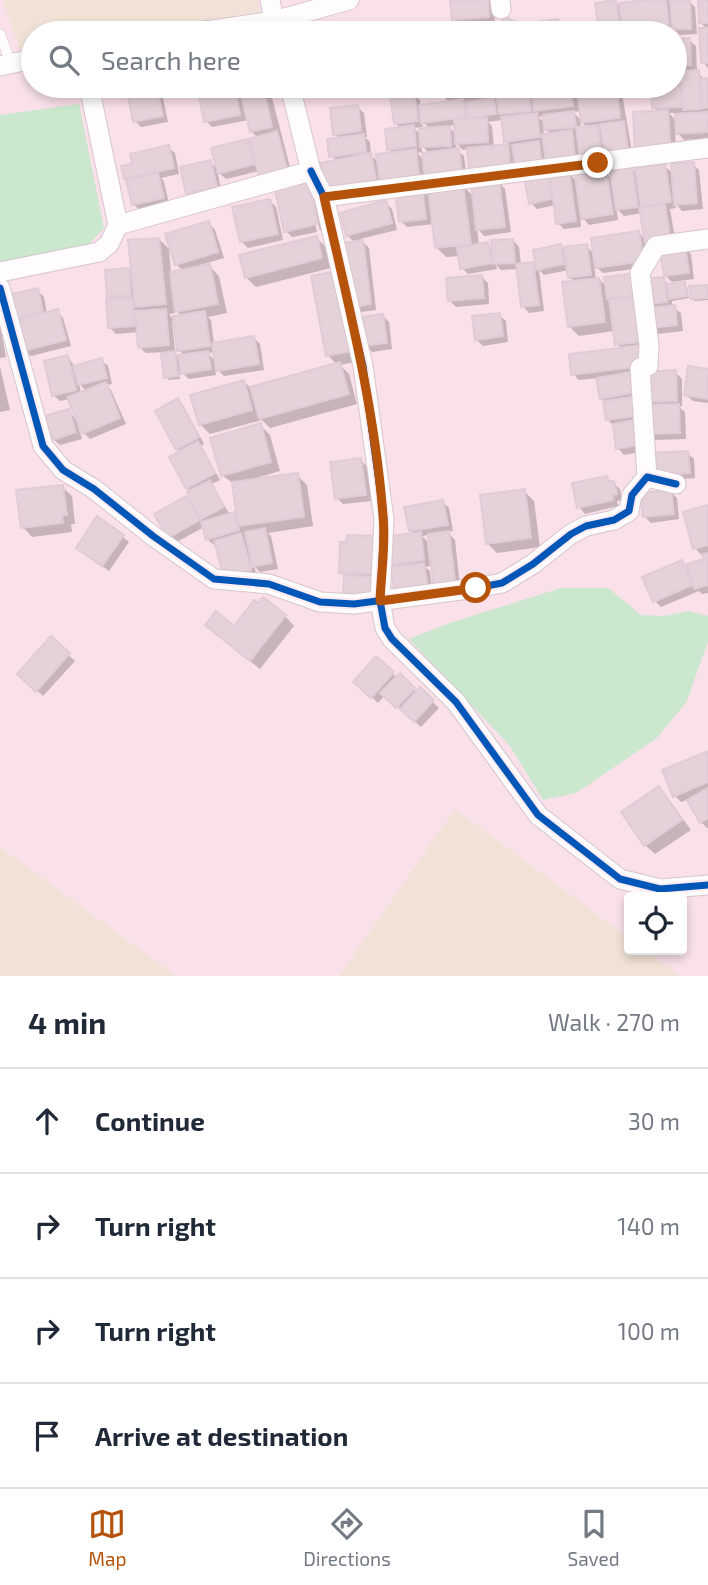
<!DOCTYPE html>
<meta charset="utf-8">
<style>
:root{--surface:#fff;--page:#f6f6f7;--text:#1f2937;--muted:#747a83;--line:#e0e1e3;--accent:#b45309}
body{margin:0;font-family:"Exo 2",sans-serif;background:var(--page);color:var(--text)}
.controls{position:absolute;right:21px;bottom:21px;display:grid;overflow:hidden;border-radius:7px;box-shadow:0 4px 10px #0003}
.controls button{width:63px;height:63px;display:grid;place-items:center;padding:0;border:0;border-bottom:2px solid var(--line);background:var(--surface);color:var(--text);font:35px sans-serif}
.stop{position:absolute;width:21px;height:21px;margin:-16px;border:5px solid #b45309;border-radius:50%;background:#fff}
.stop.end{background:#b45309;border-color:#fff;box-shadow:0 2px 7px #0008}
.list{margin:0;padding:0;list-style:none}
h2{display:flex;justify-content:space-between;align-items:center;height:91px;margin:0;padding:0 28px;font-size:30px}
h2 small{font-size:23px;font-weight:400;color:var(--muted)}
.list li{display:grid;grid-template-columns:46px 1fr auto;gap:21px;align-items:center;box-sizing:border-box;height:105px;padding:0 28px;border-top:2px solid var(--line)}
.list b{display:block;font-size:26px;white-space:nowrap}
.list em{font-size:23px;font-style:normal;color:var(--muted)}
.icon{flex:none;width:38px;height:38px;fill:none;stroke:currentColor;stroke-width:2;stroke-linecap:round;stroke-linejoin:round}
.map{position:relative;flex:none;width:708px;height:976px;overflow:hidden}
.search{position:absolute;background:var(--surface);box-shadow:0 4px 10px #0003;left:21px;right:21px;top:21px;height:77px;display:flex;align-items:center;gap:18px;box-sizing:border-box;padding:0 24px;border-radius:38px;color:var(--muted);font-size:26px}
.sheet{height:511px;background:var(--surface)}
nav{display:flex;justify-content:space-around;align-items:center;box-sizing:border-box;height:98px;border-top:2px solid var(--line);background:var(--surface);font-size:19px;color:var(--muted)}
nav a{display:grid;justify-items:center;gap:4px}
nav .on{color:var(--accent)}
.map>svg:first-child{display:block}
</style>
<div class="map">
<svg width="708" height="976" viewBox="0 0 708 976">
<rect width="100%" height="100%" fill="#f7eaee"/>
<!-- residential -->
<path fill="#f9e0e9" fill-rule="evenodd" d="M0 0H708V976H680L645 950H682V897H629V938L456 809 339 976H176L0 847ZM33 33H675V86H33Z"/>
<!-- green -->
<path fill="#f0e2d6" d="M3 0H257L260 14 135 33H33V49L20 51Z
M455 809 629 938V950H645L680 976H339Z
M0 847 176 976H0Z"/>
<!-- water -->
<path fill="#cbe8ce" d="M79 104 104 228 85 248 0 264V115Z
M561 588H608L641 615 663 616 689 611 708 616V641L687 701 657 738 576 793 543 800 510 746 409 639 450 623Z"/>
<!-- shadow -->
<path fill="#0003" fill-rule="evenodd" d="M452 0H493L495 23 460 26 454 19Z
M659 0 689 1 695 7 697 34 680 35 674 29 675 33H601L597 4 615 2 618 5Z
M699 0H708V68L703 62 708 30 701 23Z
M558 21 568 33 506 32 520 26Z
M689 40 696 46 697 72 705 80H708V138L684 140 675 130 676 158 659 112 654 108 653 86H675V41ZM669 113H677V122Z
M109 86H161L156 87 162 93 168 122 141 127 135 121 129 92 116 95Z
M206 86H235L237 94 244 101 241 86H269L292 175 259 171 226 179 217 171 222 193 194 199 188 193 210 162 219 170 247 141 253 147 258 138 251 131 249 120 212 127 206 121 213 96Z
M442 86H575L576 98 592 96 583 86H631V91L617 93 623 99 633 158 548 175 552 179 569 173 577 182 605 172 613 180 632 168 638 174 664 165 673 174 693 164 699 170 703 209 682 211 674 202 676 208 670 209 676 244 645 241 649 267 603 273 594 265 596 280 599 279 608 288 663 279 670 286 684 284 687 287 689 298 672 301V307L681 313 683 331 657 334 649 373 675 372 682 379V406L679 407 685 412 686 439 655 440 647 432 650 450 624 455 618 448 614 426 607 419 598 378 579 380 573 374 622 349 617 344 614 331 579 336 569 326 575 282 570 278 569 270 544 275 539 270 544 311 529 313 523 306 518 269 501 270 496 264 497 269 468 274 462 268 460 256 446 257 437 248 434 224 407 227 401 221 422 188 431 197 463 186 474 197 469 149 463 150 456 143 457 150 464 156 467 180 383 190 331 156 340 139 335 134 357 107 364 113 367 137H365L370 142 371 155 379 163 393 154 389 149 401 128 395 123 413 94 420 100 421 107 450 103 444 97ZM581 111 583 122 573 112ZM545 116 546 124 538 117ZM503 120 506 141 510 145 494 147 492 126 488 122ZM580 120 588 128H581ZM422 121 430 129H423ZM456 125V134L448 126ZM543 126 551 134 544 135ZM421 127V135L414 128ZM421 145 429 153 424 160 417 153 422 152ZM526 176 531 203 537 209 556 205 558 223 564 229 581 227 580 215 589 225 618 220 616 208 624 216 643 213 646 240 639 233 594 254 586 246 567 253 560 246 535 251 538 270 533 264 521 265 519 247 513 240 494 251 487 244 479 246 477 228 484 236 511 232 505 189 497 180Z
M168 147 175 153 179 174 161 178 164 182 169 204 140 211 134 204 128 182 125 179 134 165Z
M307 185 314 191 322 230 320 231 311 189H307L317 232 292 237 286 231Z
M270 201 276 207 283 240 248 248 241 241Z
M385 202 392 209 397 230 360 239 369 248 376 310 361 312 354 306 355 243 347 235Z
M209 223 215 230 224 258 197 266 198 268 209 266 219 276 227 313 208 317 211 320 214 344 254 338 260 344 264 370 224 376 215 367 216 375 189 379 179 370 180 379 169 380 166 377 163 352 146 353 139 347 138 332 116 334 109 327 113 301 108 296 128 270 133 275 159 239 169 249 171 273 183 271 176 264ZM174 309 182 316 172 318 169 314 175 313ZM172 321H175L179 350 185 356 178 357 173 351H175ZM215 352 216 362 208 353Z
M316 238 326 247 331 268 256 287 246 277Z
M684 247 691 254 694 279 672 282 666 276Z
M481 276 488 283 489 304 456 307 449 300Z
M313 277 360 361 340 365 349 374 357 404 270 428 262 420 210 434 200 424 244 382 251 388 337 365 328 355Z
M708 286V300L695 301 692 299Z
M37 290 44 297 47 314 57 311 63 318 71 346 31 356 25 350 11 319Z
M499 315 506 321 508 342 483 346 476 339Z
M383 316 389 322 392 349 372 352 366 345Z
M0 325 6 357 0 358Z
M68 357 75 367 101 360 108 366 112 384 107 385 111 390 126 424 90 439 78 427 82 439 60 445 53 439 68 411 78 421 70 399 60 401 53 395ZM79 383 86 391 81 394Z
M0 367 10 410 0 412Z
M708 370V403L693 401 686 395Z
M178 400 184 407 204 444 201 446 220 480 212 484 230 515 233 514 239 520 234 484 222 475 260 425 270 435 280 471 253 479V481L297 475 307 485 313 526 268 533 271 536 278 569 260 572 254 566 257 576 231 583 217 544 214 545 207 539 204 527 175 543 169 537 186 498 197 509 191 492 187 488 181 452 178 449Z
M687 453 694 459 695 478 658 481Z
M361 460 367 467 372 501 343 504 337 498Z
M606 477 620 489 622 500 617 501 618 506 585 514 579 507Z
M62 487 72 496 75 524H71L72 532 32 537 23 527Z
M524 491 534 501 540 547 497 553 487 543Z
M670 491 677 498 679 519 651 523 644 516Z
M443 502 449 508 453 531 447 532 455 540 461 595 429 535 422 536 427 541 430 566 425 567 430 571 433 597 394 564 415 535 410 531Z
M708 507V593L702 594 699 591 661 607 655 601 681 562 691 572 706 561 704 554 701 555 695 548Z
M122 536 129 542 109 571 78 548Z
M342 544 383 580 346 576 341 572Z
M285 616 294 626 260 669 217 635Z
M51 639 75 661 43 696 19 674Z
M376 658 397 678 400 675 417 693 420 690 439 708 421 727 385 695 378 703 356 682Z
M708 753V828H707L701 822 689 799 681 802 675 796Z
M659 788 668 798 691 830 655 854 645 845Z"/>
<!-- building -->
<path fill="#e4d1da" stroke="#e0ccd6" stroke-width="2" d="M450 0H488L489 17 452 20Z
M616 0 620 33H599L595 3Z
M647 0H666L669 27 623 33 619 3Z
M670 0H690L691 29H672Z
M698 0H708V23H699Z
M502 15 520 24 558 19 561 33H504Z
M699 28H708V63H701Z
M690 38 691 65 675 66V39Z
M675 69H680L682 107 652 108 651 86H675Z
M699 70 701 109 683 110 681 71Z
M708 78V107L703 108 701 79Z
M156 86 163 116 133 122 127 91Z
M239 86H263L272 127 250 132Z
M440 86H463L464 95 442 97Z
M464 86H492L493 94 466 97Z
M495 86H528L531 111 499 114Z
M531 86H570L573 106 534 111Z
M235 90 240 115 204 122 199 97Z
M617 91 620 118 581 123 578 96Z
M414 92 418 121 394 124 390 95Z
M494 98 496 114 468 118 466 102Z
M463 99 466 117 421 123 419 105Z
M358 105 361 131 333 135 330 108Z
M668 110 671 153 635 155 633 112Z
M574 111 576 127 544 130 543 115Z
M708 112V132L676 134 675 114Z
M537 113 540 137 504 142 501 117Z
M487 118 488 142 455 144 454 119Z
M624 121 628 152 605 155 600 124Z
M414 125 416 146 387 150 385 129Z
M598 125 602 157 580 159 576 127Z
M450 126 451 146 420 147 419 128Z
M572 130 575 159 546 163 542 134Z
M277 131 287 169 259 176 249 139Z
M364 134 366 152 329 157 327 139Z
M247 139 254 164 218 174 211 148Z
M539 141 542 167 516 171 512 145Z
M508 144 511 173 470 177 467 148Z
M169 145 174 168 124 179 121 166 132 164 130 154Z
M459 148 462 174 425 179 422 153Z
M416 149 419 176 380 182 376 154Z
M371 153 377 184 326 193 320 163Z
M211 160 217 187 186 194 180 167Z
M694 162 697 203 674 205 671 164Z
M665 163 671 202 641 207 635 168Z
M632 166 638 207 616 210 610 169Z
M606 170 613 214 581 219 575 175Z
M569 171 576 221 556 224 550 174Z
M547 172 552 199 529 204 524 177Z
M158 173 164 198 132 205 126 180Z
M499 181 505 227 476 230 471 184Z
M308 183 317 224 284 232 275 190Z
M463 184 471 244 435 248 428 189Z
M422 186 426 219 399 222 395 190Z
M270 199 278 234 240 242 232 207Z
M386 200 392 223 346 236 340 213Z
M665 204 670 238 645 243 639 208Z
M209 221 218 252 175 265 165 234Z
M639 231 644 261 595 268 591 238Z
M317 236 322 258 245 278 239 255Z
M159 238 166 304 135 307 128 240Z
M513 239 515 263 493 264 491 240Z
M363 240 371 304 353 307 344 243Z
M488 242 492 263 460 269 457 248Z
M561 244 564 264 536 270 533 250Z
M587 244 591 275 568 278 564 247Z
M685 246 689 273 664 276 660 249Z
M533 262 539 305 521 307 516 264Z
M210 264 218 304 175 312 170 272Z
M129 268 131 296 107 297 105 270Z
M336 271 352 351 326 356 311 276Z
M637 273 640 295 607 299 604 277Z
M482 275 484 298 448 301 446 278Z
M664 277 667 302 646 304 642 279Z
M599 278 605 322 568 327 562 282Z
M685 282 687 296 669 299 667 284Z
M708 285V298L691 299 689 286Z
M38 288 43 312 9 320 4 296Z
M641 296 647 341 615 345 609 300Z
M133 298 134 326 108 328 106 299Z
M675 305 677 325 649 328 647 308Z
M58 309 66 340 23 351 15 321Z
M166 309 169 345 138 348 135 311Z
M205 311 210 346 177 351 173 316Z
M500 313 503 336 475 340 472 316Z
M383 314 387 343 364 346 361 317Z
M254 336 259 364 216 371 212 343Z
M641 345 644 366 571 375 569 354Z
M175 351 178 376 164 378 161 353Z
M208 351 211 369 181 374 178 355Z
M68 355 76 390 52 396 44 361Z
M102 358 107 378 78 385 73 366Z
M340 362 349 394 259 419 250 387Z
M688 366 708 369V399L684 395Z
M676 370 677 401 645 402 644 372Z
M637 371 641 391 600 399 596 378Z
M244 380 252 410 199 425 190 395Z
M106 382 120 418 82 434 67 397Z
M639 396 642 415 606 420 603 401Z
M178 398 199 437 176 450 155 411Z
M679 404 680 433 647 434 646 405Z
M69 409 76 432 52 440 44 416Z
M640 419 644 444 616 449 613 424Z
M261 423 271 462 221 476 210 438Z
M198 441 215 473 186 489 169 457Z
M688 451 690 473 650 475 648 453Z
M361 458 366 495 335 499 330 462Z
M298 473 304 517 238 526 232 482Z
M607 476 608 482 614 481 617 494 612 495 613 500 577 508 572 483Z
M210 480 224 507 201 519 187 492Z
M63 485 67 515H62L63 523 21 528 16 490Z
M525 489 531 538 486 544 480 495Z
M671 490 674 514 643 517 640 493Z
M186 496 200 520 168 538 154 514Z
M443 500 448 525 409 531 404 507Z
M708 505V545L693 549 683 512Z
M234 512 239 530 206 540 201 522Z
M97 516 124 535 102 566 76 548Z
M265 528 272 563 252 567 245 532Z
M449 531 456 589 434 591 428 534Z
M421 532 424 560 392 565 389 536Z
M241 533 251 570 224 578 214 541Z
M347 535 378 536 377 574 339 573 340 542H346Z
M708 553V585L694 589 687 564 704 559 702 554Z
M682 560 693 585 653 602 642 577Z
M424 563 428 591 395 595 391 567Z
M344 575 373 577 372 601 343 600Z
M263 597 286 615 250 661 205 625 216 611 234 626 254 600 258 603Z
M51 636 70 653 36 692 17 674Z
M376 656 394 672 371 698 353 682Z
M400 673 415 688 396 708 380 693Z
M420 687 434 700 414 722 400 709Z
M708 751V782L673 797 662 770Z
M659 786 682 820 644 846 621 812Z
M708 788V818L700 823 687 800Z"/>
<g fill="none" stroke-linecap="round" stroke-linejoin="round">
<!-- service casing -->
<g stroke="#d7c5ce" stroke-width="11">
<path id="service" d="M0 34 11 64"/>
</g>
<!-- minor casing -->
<g stroke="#d7c5ce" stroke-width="21">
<path id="minor" d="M270 0 274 21 349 0
M500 0 501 9
M192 33 274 21 277 31
M0 66 33 59
M89 86 118 225
M311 171 324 197 363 366 384 519 380 601 385 628 392 639 456 702 538 815 620 879 660 889 708 885
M324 197 708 148
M0 272 99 252 109 244 118 225 311 171 290 86
M0 288 43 446 63 470 94 489 153 536 214 579 269 584 320 602 354 604 476 588 502 583 533 564 571 534 586 526 614 520 629 511 632 495 647 477 676 484
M647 477 640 368 648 366 649 345 640 273 656 246 708 239"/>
</g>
<!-- service -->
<use href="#service" stroke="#fefcfc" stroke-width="10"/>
<!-- minor -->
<use href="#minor" stroke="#fefcfc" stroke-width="19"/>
<!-- cycleway casing -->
<g stroke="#ffebf2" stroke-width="11">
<path id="cycleway" d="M311 171 324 197 363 366 384 519 380 601 385 628 392 639 456 702 538 815 620 879 660 889 708 885
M0 288 43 446 63 470 94 489 153 536 214 579 269 584 320 602 354 604 476 588 502 583 533 564 571 534 586 526 614 520 629 511 632 495 647 477 676 484"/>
</g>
<!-- cycleway -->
<use href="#cycleway" stroke="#0057b8" stroke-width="7"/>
</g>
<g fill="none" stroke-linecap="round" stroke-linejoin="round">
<!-- route -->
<path stroke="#b45309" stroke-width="9" d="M476 588 380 601C381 574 386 544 383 516 375 408 348 303 324 197L598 163"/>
</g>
</svg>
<div class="controls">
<button><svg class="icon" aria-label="locate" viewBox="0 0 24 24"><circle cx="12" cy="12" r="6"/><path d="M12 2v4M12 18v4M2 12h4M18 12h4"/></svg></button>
</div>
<div class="stop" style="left:476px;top:588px"></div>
<div class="stop end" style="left:598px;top:163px"></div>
<div class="search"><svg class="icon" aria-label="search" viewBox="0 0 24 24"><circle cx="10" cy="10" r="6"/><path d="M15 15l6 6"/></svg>Search here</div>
</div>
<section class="sheet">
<h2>4 min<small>Walk · 270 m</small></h2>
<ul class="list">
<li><svg class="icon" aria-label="ahead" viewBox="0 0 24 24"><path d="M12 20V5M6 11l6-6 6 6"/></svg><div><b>Continue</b></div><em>30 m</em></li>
<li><svg class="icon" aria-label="right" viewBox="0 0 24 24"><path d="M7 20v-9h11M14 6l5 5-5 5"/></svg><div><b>Turn right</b></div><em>140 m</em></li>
<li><svg class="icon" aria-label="right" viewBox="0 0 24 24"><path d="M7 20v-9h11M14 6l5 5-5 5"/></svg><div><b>Turn right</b></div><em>100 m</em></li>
<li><svg class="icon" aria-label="arrive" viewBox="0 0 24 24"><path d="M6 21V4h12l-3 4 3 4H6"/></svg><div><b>Arrive at destination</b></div></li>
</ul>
</section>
<nav>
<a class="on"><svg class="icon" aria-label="map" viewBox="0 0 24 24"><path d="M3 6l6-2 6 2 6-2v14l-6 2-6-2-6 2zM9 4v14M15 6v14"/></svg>Map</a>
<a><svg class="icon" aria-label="directions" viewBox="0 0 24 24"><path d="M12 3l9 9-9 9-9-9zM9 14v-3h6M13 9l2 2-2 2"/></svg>Directions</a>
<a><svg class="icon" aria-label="saved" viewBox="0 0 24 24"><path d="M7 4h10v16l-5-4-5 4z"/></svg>Saved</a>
</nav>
